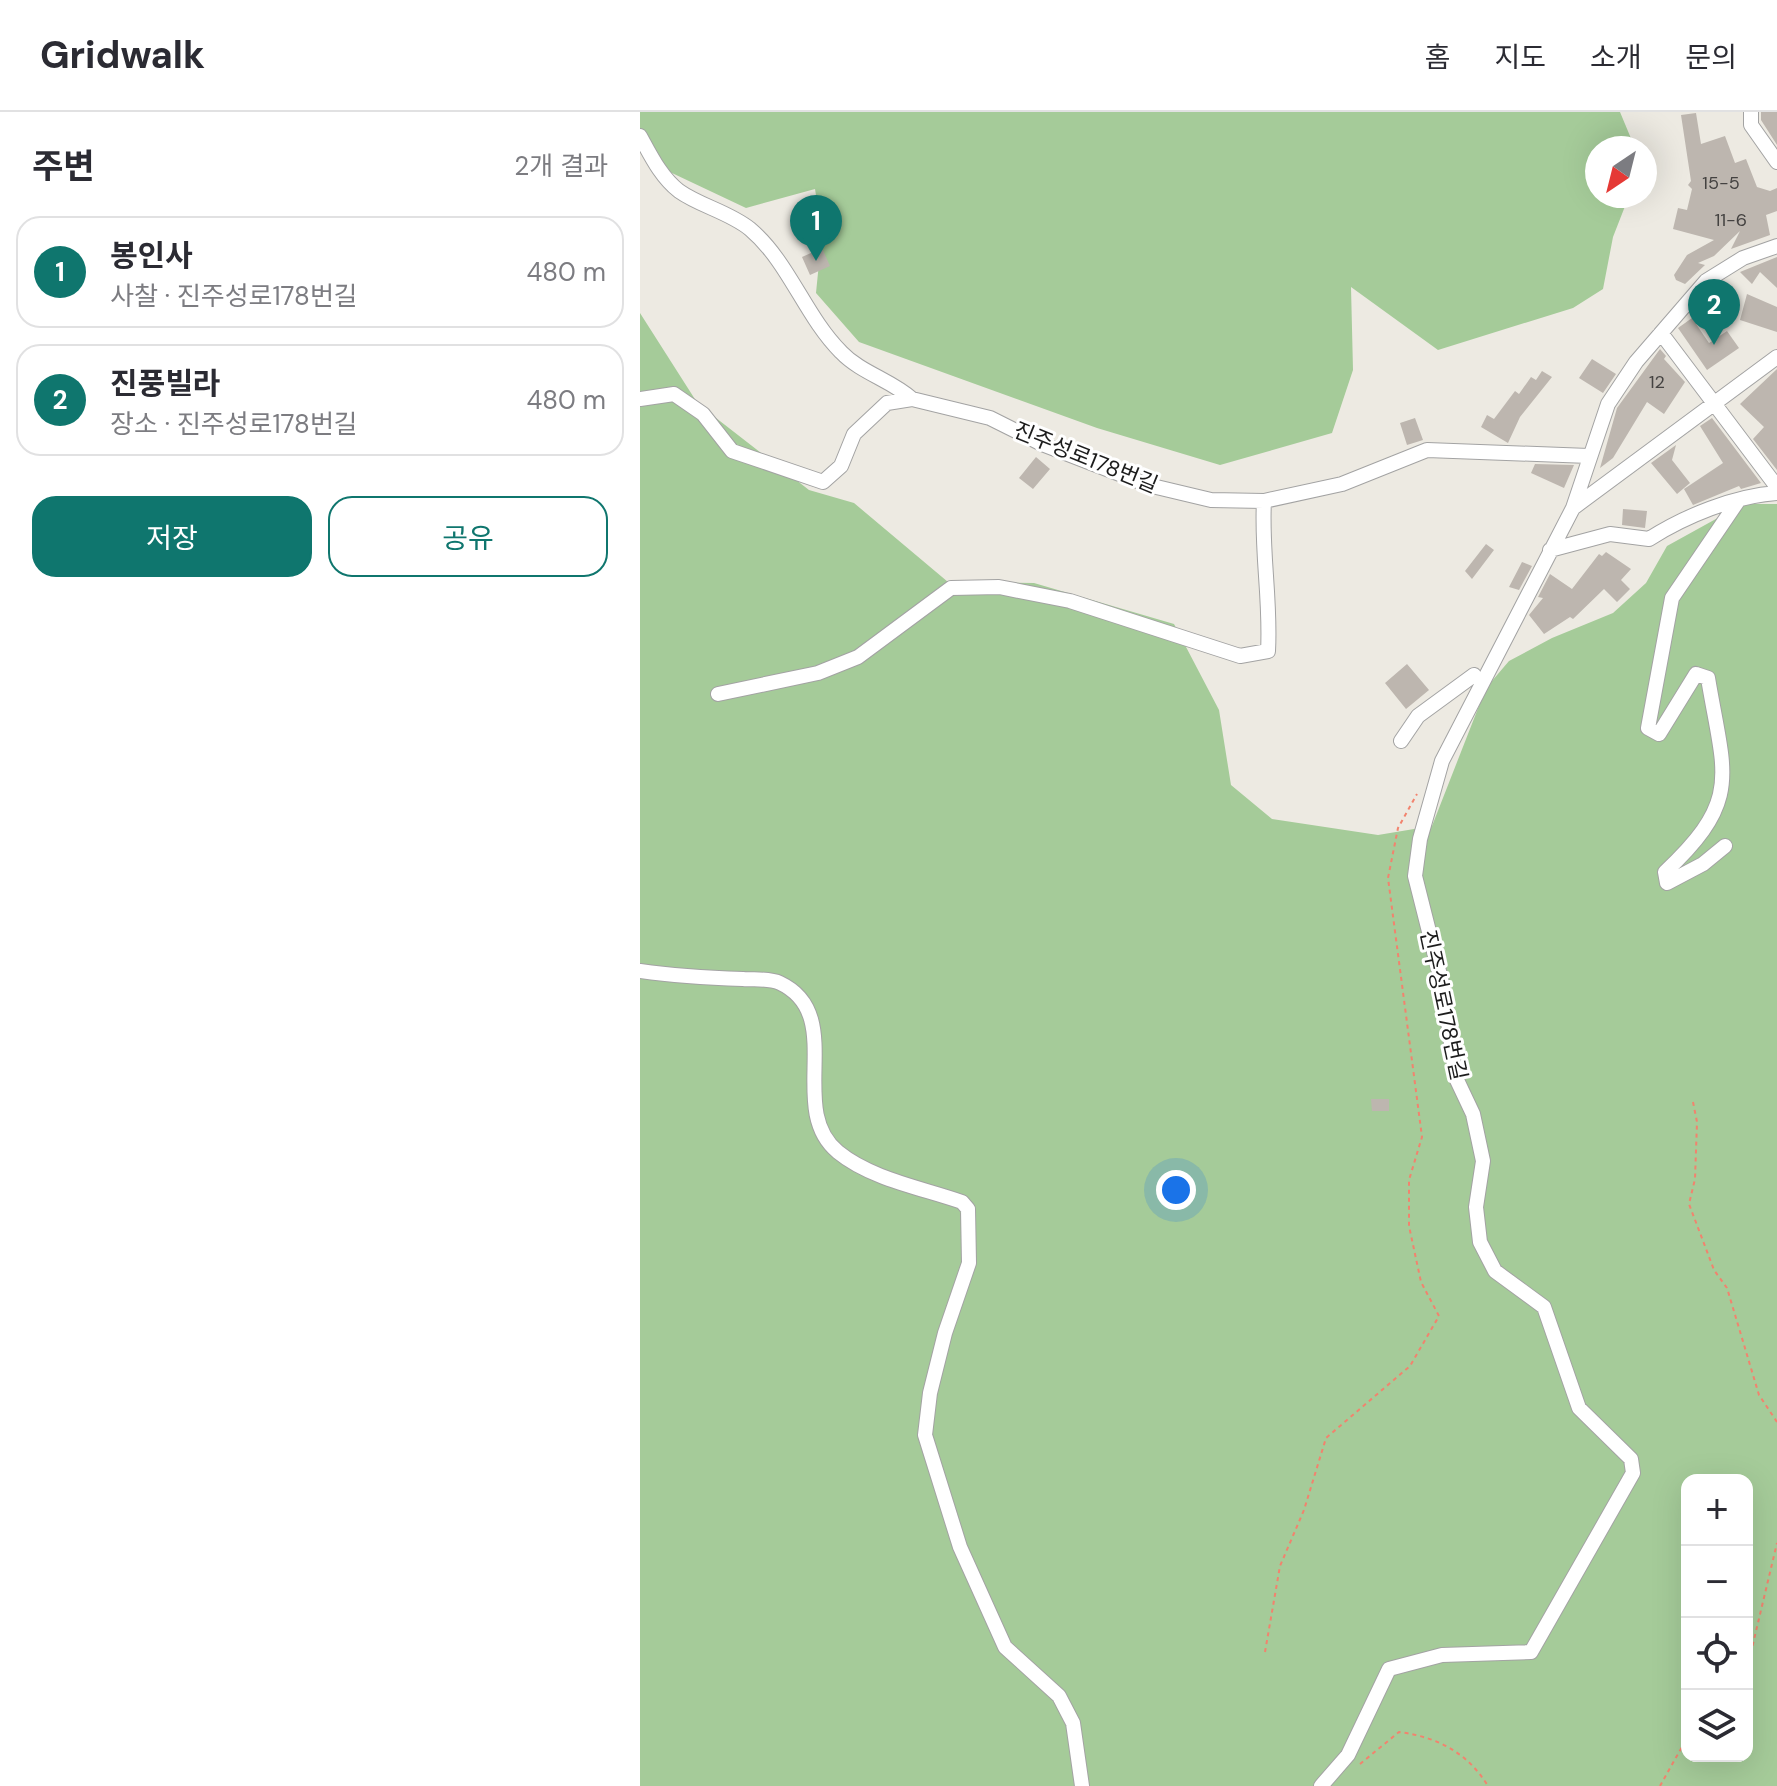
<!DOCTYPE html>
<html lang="ko">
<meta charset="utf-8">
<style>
:root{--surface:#fff;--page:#f7f7f7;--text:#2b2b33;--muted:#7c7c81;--line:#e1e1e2;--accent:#0f766e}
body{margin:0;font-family:"DM Sans","Noto Sans KR",sans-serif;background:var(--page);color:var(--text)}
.controls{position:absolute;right:24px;bottom:24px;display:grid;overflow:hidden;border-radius:16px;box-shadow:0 8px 32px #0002}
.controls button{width:72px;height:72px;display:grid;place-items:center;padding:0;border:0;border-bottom:2px solid var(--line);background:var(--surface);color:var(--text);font:40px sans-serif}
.compass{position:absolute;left:945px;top:24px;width:72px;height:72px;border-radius:50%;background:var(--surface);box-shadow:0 8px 32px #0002;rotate:215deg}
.you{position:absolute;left:536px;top:1078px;width:28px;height:28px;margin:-20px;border:6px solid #fff;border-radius:50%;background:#1a73e8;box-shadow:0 0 0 12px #1a73e833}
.badge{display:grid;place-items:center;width:52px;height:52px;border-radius:50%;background:var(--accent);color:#fff;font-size:26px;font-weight:700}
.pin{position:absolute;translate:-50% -66px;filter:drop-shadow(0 2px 4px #0008)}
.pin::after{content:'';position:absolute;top:42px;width:28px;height:24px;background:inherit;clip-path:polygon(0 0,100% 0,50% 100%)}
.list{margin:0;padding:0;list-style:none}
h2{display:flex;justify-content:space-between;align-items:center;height:104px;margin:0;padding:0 32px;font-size:34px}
h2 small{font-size:26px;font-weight:400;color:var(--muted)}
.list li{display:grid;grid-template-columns:52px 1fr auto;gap:24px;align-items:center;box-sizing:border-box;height:112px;margin:0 16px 16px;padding:0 16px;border:2px solid var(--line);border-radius:24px}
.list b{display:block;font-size:30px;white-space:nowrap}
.list p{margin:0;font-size:26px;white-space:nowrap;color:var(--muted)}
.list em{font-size:26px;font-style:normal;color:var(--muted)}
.actions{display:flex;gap:16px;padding:24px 32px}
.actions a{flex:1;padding:18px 0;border:2px solid var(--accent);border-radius:24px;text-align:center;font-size:28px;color:var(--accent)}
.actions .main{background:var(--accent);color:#fff}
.icon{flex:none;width:44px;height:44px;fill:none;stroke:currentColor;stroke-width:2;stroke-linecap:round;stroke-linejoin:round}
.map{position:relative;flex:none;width:1137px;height:1674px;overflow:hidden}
header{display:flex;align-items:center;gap:48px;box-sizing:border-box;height:112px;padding:0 40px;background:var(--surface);border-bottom:2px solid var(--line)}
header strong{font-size:38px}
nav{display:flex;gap:44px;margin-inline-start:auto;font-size:28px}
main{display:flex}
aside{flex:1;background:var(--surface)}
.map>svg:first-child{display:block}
</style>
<header>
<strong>Gridwalk</strong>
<nav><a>홈</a><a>지도</a><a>소개</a><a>문의</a></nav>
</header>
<main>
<aside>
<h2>주변<small>2개 결과</small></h2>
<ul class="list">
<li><span class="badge">1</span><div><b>봉인사</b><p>사찰 · 진주성로178번길</p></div><em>480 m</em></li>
<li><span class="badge">2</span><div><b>진풍빌라</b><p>장소 · 진주성로178번길</p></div><em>480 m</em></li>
</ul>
<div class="actions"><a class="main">저장</a><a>공유</a></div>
</aside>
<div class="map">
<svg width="1137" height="1674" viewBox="0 0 1137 1674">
<rect width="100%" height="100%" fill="#edeae2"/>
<!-- forest -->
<path fill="#a5cb99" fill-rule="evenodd" d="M0 0H980L995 36H957V84H989L973 125 963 177 933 196 798 238 711 175 713 258 692 321 580 353 457 316 219 230 176 181 182 121 175 77 106 96 15 53 0 31Z
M0 201 58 292 169 378 214 391 308 470 394 471 534 512 579 598 591 673 632 707 738 723 792 714 846 576 869 549 912 526 973 501 1006 471 1027 434 1103 392H1137V1674H0ZM1047 1368H1107V1644H1047Z"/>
<!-- building -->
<path fill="#bdb6af" d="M1121 0H1137V33L1121 8Z
M1056 1 1061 32 1085 24 1095 51 1106 47 1117 75 1130 79 1137 76V99L1126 103 1130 123 1091 137 1100 119 1074 144 1058 151 1065 153 1045 172 1036 168 1034 163 1047 143 1074 128 1033 117 1038 96 1047 98 1052 77 1048 73 1051 69 1041 3Z
M182 136 190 154 170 163 162 145Z
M1137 145V176L1120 160 1112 172 1100 160Z
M1107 182 1137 195V220L1100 208Z
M1052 206 1069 231 1087 219 1099 236 1067 258 1038 216Z
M1020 237 1026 244 1024 247 1045 270 1024 302 1007 290 973 346 960 356 977 296Z
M952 247 976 262 963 281 939 266Z
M1137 257V358L1113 327 1124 315 1100 292Z
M902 259 912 265 880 305 868 331 841 315 847 303 854 307 875 279 879 282 891 265 896 268Z
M775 306 783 328 767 333 760 311Z
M1072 306 1121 371 1101 377 1099 374 1053 393 1044 377 1083 351 1060 314Z
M1036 333 1032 348 1050 371 1037 382 1011 351Z
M396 345 410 357 393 377 379 366Z
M895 352 934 353 924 376 891 361Z
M983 397 1007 399 1005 416 982 413Z
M846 432 854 438 832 467 825 459Z
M966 440 991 457 981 468 990 477 977 490 964 477 933 507 930 505 904 522 889 503 903 486 898 485 910 462 932 477 959 442 962 444Z
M882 450 892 454 879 478 869 475Z
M767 552 789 578 766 597 745 571Z
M731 987H749V999H732Z"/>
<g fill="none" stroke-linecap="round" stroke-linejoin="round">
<!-- minor casing -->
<g stroke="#a3a3a3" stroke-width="16">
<path id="minor" d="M1111 0V13L1137 50
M0 24C11 44 21 65 39 79 60 94 89 100 110 117 149 150 165 204 201 240 221 261 251 268 272 287
M1021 221 1137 375
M0 287 34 282 63 302 92 339 183 370 201 354 214 322 247 291 272 287 350 306 402 332 508 373 571 388 624 389 702 372 787 338 949 344
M933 396 1137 245
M910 438 970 422 1009 427C1045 404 1094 384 1137 381
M78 582 178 561 218 545 311 476 359 475 430 489 600 544 628 539C631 489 621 439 624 389
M761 629 778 604 834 563
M1085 734 1063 752 1027 771 1025 760C1103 687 1084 663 1068 566L1056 562 1019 622 1008 616 1032 486 1098 389
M0 859C34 864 69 866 103 867 115 868 129 866 140 871 208 903 145 997 198 1040 231 1067 282 1076 322 1090L328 1097 329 1151 305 1221 290 1281 285 1323 320 1435 365 1535 419 1584 433 1611 442 1674
M681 1674 708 1643 749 1557 802 1543 891 1540 993 1361 991 1347 939 1296 904 1195 855 1159 840 1130 836 1095 843 1049 833 1002 816 966 803 875 775 764 780 727 802 649 933 396 968 292 996 250 1066 169 1103 146 1137 134"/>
</g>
<!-- path -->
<path stroke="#f2836e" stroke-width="2" stroke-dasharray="4 4" stroke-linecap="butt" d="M1053 990 1057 1010 1055 1067 1049 1092 1074 1158 1087 1176 1119 1283 1137 1310
M625 1540 640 1454 664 1398 686 1326 770 1254 799 1204 781 1170 769 1114V1068L782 1025 748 766 758 716 777 682
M1107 1557 1137 1431
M720 1652 759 1620C797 1625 827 1640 848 1674
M1020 1674 1047 1626"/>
<!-- minor -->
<use href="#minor" stroke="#fff" stroke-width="14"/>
</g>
<g text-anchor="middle" stroke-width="6" stroke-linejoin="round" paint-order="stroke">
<!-- number labels -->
<g font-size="18" fill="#444241">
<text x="1081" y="77">15-5</text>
<text x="1091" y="114">11-6</text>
<text x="1017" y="276">12</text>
</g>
<!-- street labels -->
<g font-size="22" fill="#1c1c1c" stroke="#fff">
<text transform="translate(446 345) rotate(22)" y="8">진주성로178번길</text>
<text transform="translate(804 893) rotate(78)" y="8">진주성로178번길</text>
</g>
</g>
</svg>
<div class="controls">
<button>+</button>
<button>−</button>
<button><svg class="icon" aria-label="locate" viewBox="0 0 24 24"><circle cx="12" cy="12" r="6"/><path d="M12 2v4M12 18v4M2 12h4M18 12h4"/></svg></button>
<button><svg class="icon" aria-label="layers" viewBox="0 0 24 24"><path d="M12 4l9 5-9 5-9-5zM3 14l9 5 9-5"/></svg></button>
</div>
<svg class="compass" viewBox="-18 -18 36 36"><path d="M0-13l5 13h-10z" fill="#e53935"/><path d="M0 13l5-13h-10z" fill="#7c7c81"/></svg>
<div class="you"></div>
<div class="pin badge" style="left:176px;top:149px">1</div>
<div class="pin badge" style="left:1074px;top:233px">2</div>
</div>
</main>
